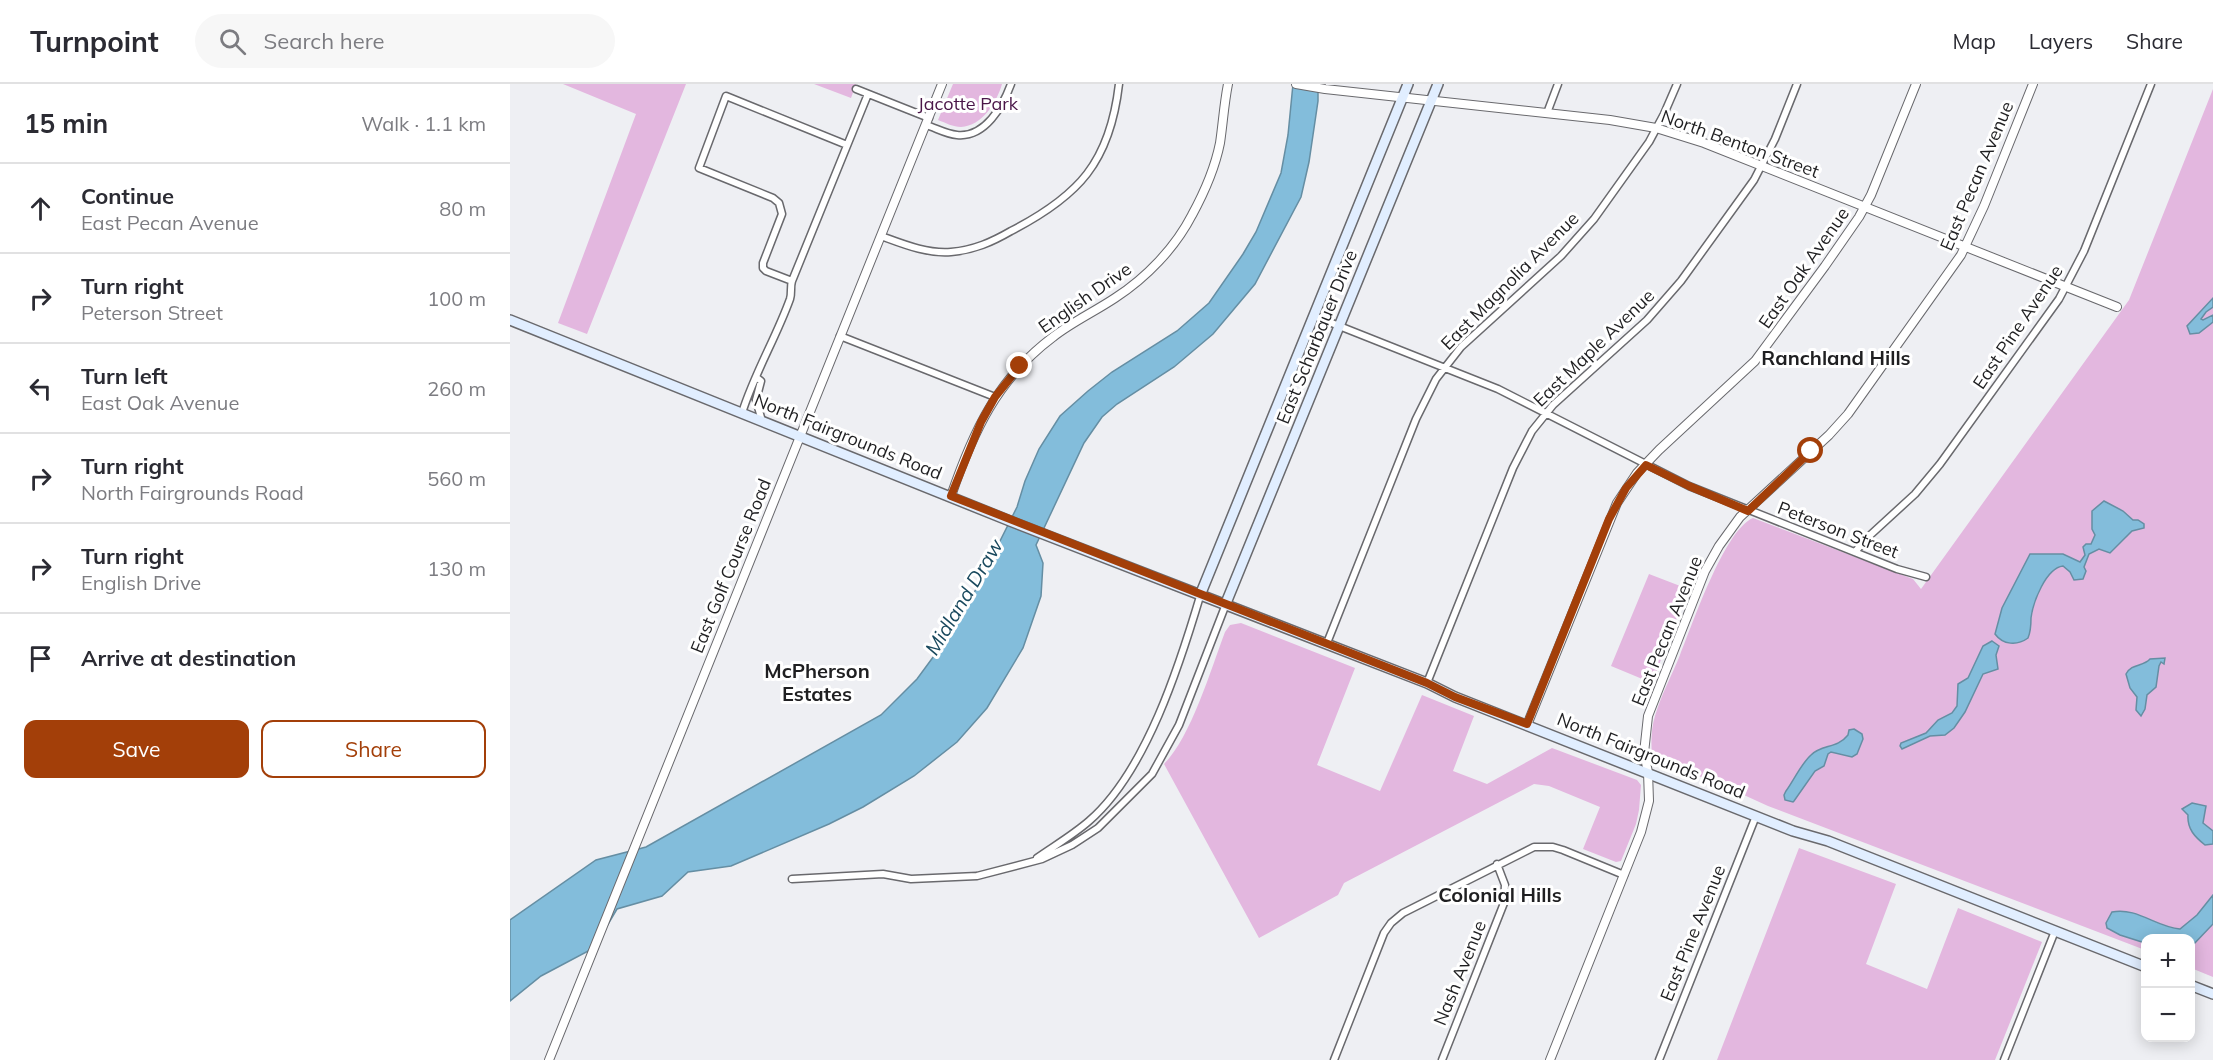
<!DOCTYPE html>
<meta charset="utf-8">
<style>
:root{--surface:#fff;--page:#f7f7f7;--text:#2b2b33;--muted:#7c7c81;--line:#e1e1e2;--accent:#a33f09}
body{margin:0;font-family:Mulish,sans-serif;background:var(--page);color:var(--text)}
.controls{position:absolute;right:18px;bottom:18px;display:grid;overflow:hidden;border-radius:12px;box-shadow:0 3px 15px #0003}
.controls button{width:54px;height:54px;display:grid;place-items:center;padding:0;border:0;border-bottom:2px solid var(--line);background:var(--surface);color:var(--text);font:30px sans-serif}
.stop{position:absolute;width:18px;height:18px;margin:-14px;border:4px solid #a33f09;border-radius:50%;background:#fff}
.stop.end{background:#a33f09;border-color:#fff;box-shadow:0 2px 6px #0008}
.list{margin:0;padding:0;list-style:none}
h2{display:flex;justify-content:space-between;align-items:center;height:78px;margin:0;padding:0 24px;font-size:26px}
h2 small{font-size:20px;font-weight:400;color:var(--muted)}
.list li{display:grid;grid-template-columns:39px 1fr auto;gap:18px;align-items:center;box-sizing:border-box;height:90px;padding:0 24px;border-top:2px solid var(--line)}
.list b{display:block;font-size:22px;white-space:nowrap}
.list p{margin:0;font-size:20px;white-space:nowrap;color:var(--muted)}
.list em{font-size:20px;font-style:normal;color:var(--muted)}
.actions{display:flex;gap:12px;padding:18px 24px}
.actions a{flex:1;padding:14px 0;border:2px solid var(--accent);border-radius:12px;text-align:center;font-size:21px;color:var(--accent)}
.actions .main{background:var(--accent);color:#fff}
.icon{flex:none;width:33px;height:33px;fill:none;stroke:currentColor;stroke-width:2;stroke-linecap:round;stroke-linejoin:round}
.map{position:relative;flex:none;width:1703px;height:976px;overflow:hidden}
header{display:flex;align-items:center;gap:36px;box-sizing:border-box;height:84px;padding:0 30px;background:var(--surface);border-bottom:2px solid var(--line)}
header strong{font-size:28px}
nav{display:flex;gap:33px;margin-inline-start:auto;font-size:21px}
.search{width:420px;height:54px;background:var(--page);display:flex;align-items:center;gap:15px;box-sizing:border-box;padding:0 21px;border-radius:33px;color:var(--muted);font-size:22px}
main{display:flex}
aside{flex:1;background:var(--surface)}
.map>svg:first-child{display:block}
</style>
<header>
<strong>Turnpoint</strong>
<div class="search"><svg class="icon" aria-label="search" viewBox="0 0 24 24"><circle cx="10" cy="10" r="6"/><path d="M15 15l6 6"/></svg>Search here</div>
<nav><a>Map</a><a>Layers</a><a>Share</a></nav>
</header>
<main>
<aside>
<h2>15 min<small>Walk · 1.1 km</small></h2>
<ul class="list">
<li><svg class="icon" aria-label="ahead" viewBox="0 0 24 24"><path d="M12 20V5M6 11l6-6 6 6"/></svg><div><b>Continue</b><p>East Pecan Avenue</p></div><em>80 m</em></li>
<li><svg class="icon" aria-label="right" viewBox="0 0 24 24"><path d="M7 20v-9h11M14 6l5 5-5 5"/></svg><div><b>Turn right</b><p>Peterson Street</p></div><em>100 m</em></li>
<li><svg class="icon" aria-label="left" viewBox="0 0 24 24"><path d="M17 20v-9H6M10 6l-5 5 5 5"/></svg><div><b>Turn left</b><p>East Oak Avenue</p></div><em>260 m</em></li>
<li><svg class="icon" aria-label="right" viewBox="0 0 24 24"><path d="M7 20v-9h11M14 6l5 5-5 5"/></svg><div><b>Turn right</b><p>North Fairgrounds Road</p></div><em>560 m</em></li>
<li><svg class="icon" aria-label="right" viewBox="0 0 24 24"><path d="M7 20v-9h11M14 6l5 5-5 5"/></svg><div><b>Turn right</b><p>English Drive</p></div><em>130 m</em></li>
<li><svg class="icon" aria-label="arrive" viewBox="0 0 24 24"><path d="M6 21V4h12l-3 4 3 4H6"/></svg><div><b>Arrive at destination</b></div></li>
</ul>
<div class="actions"><a class="main">Save</a><a>Share</a></div>
</aside>
<div class="map">
<svg width="1703" height="976" viewBox="0 0 1703 976">
<rect width="100%" height="100%" fill="#eeeff3"/>
<!-- green -->
<path fill="#e3b7df" d="M53 0H176L77 250 48 239 126 30Z
M304 0H346L341 14Z
M443 0H492C487 18 472 42 451 43 443 43 436 39 428 36Z
M1703 5V893L1681 884 1680 854H1636L1635 866 1258 722 1212 701 1147 676 1142 673C1141 659 1141 645 1145 632 1151 611 1162 591 1170 571 1182 542 1214 446 1243 434L1403 495 1411 505 1619 216Z
M1139 490 1178 505 1142 599 1101 582Z
M731 539 845 584 807 681 870 707 912 611 964 632 943 687 977 700 1042 664 1127 696 1131 701 1129 726 1126 740 1111 777 1106 778 1073 765 1090 723 1039 702 1024 700 834 799 828 811 749 854 654 680C681 653 701 585 715 548L720 541Z
M1289 764 1386 800 1356 880 1417 905 1448 824 1532 858 1485 976H1207Z"/>
<!-- water -->
<path fill="#83bddb" stroke="#658ea3" stroke-width="1.5" d="M783 0H808V17L799 78 791 113 745 200 703 250 664 283 607 320 592 333 574 359 526 461 533 479 531 512 513 564 477 624 447 658 404 692 353 723 319 740 221 782 178 788 152 812 107 825 84 864 31 892 0 917V836L86 776 136 763 371 631 407 595 432 561 465 507 507 423 515 397 529 365 550 332 578 307 602 288 667 247 699 219 733 170 746 148 771 89 778 51Z
M1703 214V223L1696 228 1691 235 1693 236 1703 231V238L1689 249 1680 250 1677 242Z
M1594 417 1613 427 1623 436H1628L1634 440V444L1622 447 1600 469 1589 465 1579 470 1574 483 1576 487 1573 495 1564 496 1560 488 1553 482C1536 484 1523 518 1521 534 1521 541 1521 547 1518 554 1507 562 1493 561 1485 550L1492 524 1520 470H1553L1570 478 1575 471 1573 463 1576 460H1581L1585 451 1582 445V427Z
M1482 557 1489 562 1486 571 1488 585 1473 590 1455 628 1444 644 1435 651 1420 652 1392 665 1390 662 1391 659 1416 649 1428 636 1442 629 1447 622 1448 600 1458 594 1473 562Z
M1655 574 1654 580 1651 578 1649 582 1646 603 1637 611 1635 625 1631 632 1626 626 1627 613 1620 604 1616 590C1622 579 1633 583 1640 575Z
M1344 645 1352 650 1353 655 1347 670 1342 673 1321 668 1318 670 1314 682 1305 687 1284 717 1283 718 1275 716 1274 711 1276 707C1284 696 1291 680 1301 671 1312 660 1327 665 1338 651L1339 646Z
M1682 719 1696 722 1693 739 1703 747V760L1695 761C1685 753 1677 745 1678 731L1672 725Z
M1703 811V840L1681 863 1680 854H1636L1635 859 1610 851 1597 844 1596 839 1602 828C1627 823 1646 843 1670 845L1687 831Z"/>
<g fill="none" stroke-linecap="round" stroke-linejoin="round">
<!-- minor casing -->
<g stroke="#69696d" stroke-width="9">
<path id="minor" d="M346 5 419 34
M1037 29 1048 0
M416 41C426 44 436 50 447 51 475 54 493 22 501 0
M371 152C393 160 417 170 441 168 464 166 482 158 501 147 569 112 600 78 609 0
M282 197 256 187 253 184V179L272 130 269 119 263 114 189 84 216 12 337 61
M804 232 988 305 1179 402 1387 485 1416 493
M330 252 485 313
M246 293 251 297 246 316 252 337
M232 329C244 290 266 254 280 215 282 209 280 203 282 197L358 10
M1345 468 1357 454 1405 410 1430 380 1549 215 1574 167 1641 0
M817 559 906 335 926 295 951 263 1051 172 1084 135 1139 58 1154 30 1167 0
M917 599 1003 384 1022 347 1043 321 1137 236 1171 197 1244 96 1265 55 1287 0
M527 774C544 762 563 751 579 737 636 688 670 580 691 509
M282 795 373 790 401 795 467 792 532 775 562 761 588 744 642 690 669 641 716 520
M824 976 874 849 881 839 893 829 1024 763H1043L1053 766 1114 791
M932 976 994 819 995 801 987 780
M1149 976 1246 732
M1494 976 1545 847"/>
</g>
<!-- tertiary casing -->
<g stroke="#69696d" stroke-width="10">
<path id="tertiary" d="M786 0 815 5 1100 36 1146 44 1194 59 1607 223
M441 412C463 348 487 295 543 253 562 238 584 228 605 214 636 194 665 164 682 131 694 109 705 84 710 59 713 39 714 20 718 0
M1017 641 1107 419 1127 389 1149 366 1245 277 1315 182 1349 133 1361 111 1406 0
M39 976 432 0
M1040 976 1131 748 1139 717 1138 688 1134 669 1138 632 1195 487 1209 462 1230 433 1319 351 1338 330 1451 171 1474 122 1523 0"/>
</g>
<!-- secondary casing -->
<g stroke="#69696d" stroke-width="12">
<path id="secondary" d="M0 236 500 437 917 599 945 613 1283 747 1318 757 1636 883
M691 509 898 0
M716 519 928 0
M1680 901 1703 910"/>
</g>
<!-- minor -->
<use href="#minor" stroke="#fff" stroke-width="6"/>
<!-- tertiary -->
<use href="#tertiary" stroke="#fff" stroke-width="8"/>
<!-- secondary -->
<use href="#secondary" stroke="#e1eeff" stroke-width="9"/>
</g>
<g fill="none" stroke-linecap="round" stroke-linejoin="round">
<!-- route -->
<path stroke="#a33f09" stroke-width="8" d="M510 282 485 313 471 338 441 412 917 599 945 613 1017 640 1099 435 1116 404 1136 381 1179 402 1238 427 1301 367"/>
</g>
<g text-anchor="middle" stroke-width="6" stroke-linejoin="round" paint-order="stroke">
<!-- park labels -->
<g font-size="18" fill="#4a1648" stroke="#fff">
<text x="458" y="26">Jacotte Park</text>
</g>
<!-- street labels -->
<g font-size="18" fill="#1f1f21" stroke="#fff">
<text transform="translate(1230 60) rotate(20)" y="6">North Benton Street</text>
<text transform="translate(1467 92) rotate(-67)" y="6">East Pecan Avenue</text>
<text transform="translate(1294 184) rotate(-55)" y="6">East Oak Avenue</text>
<text transform="translate(1000 197) rotate(-45)" y="6">East Magnolia Avenue</text>
<text transform="translate(575 214) rotate(-35)" y="6">English Drive</text>
<text transform="translate(1508 243) rotate(-56)" y="6">East Pine Avenue</text>
<text transform="translate(807 253) rotate(-68)" y="6">East Scharbauer Drive</text>
<text transform="translate(1084 264) rotate(-44)" y="6">East Maple Avenue</text>
<text transform="translate(338 353) rotate(22)" y="6">North Fairgrounds Road</text>
<text transform="translate(1328 446) rotate(21)" y="6">Peterson Street</text>
<text transform="translate(221 482) rotate(-68)" y="6">East Golf Course Road</text>
<text transform="translate(1157 547) rotate(-68)" y="6">East Pecan Avenue</text>
<text transform="translate(1141 672) rotate(22)" y="6">North Fairgrounds Road</text>
<text transform="translate(1183 849) rotate(-68)" y="6">East Pine Avenue</text>
<text transform="translate(950 889) rotate(-68)" y="6">Nash Avenue</text>
</g>
<!-- neighbourhood labels -->
<g font-size="20" font-weight="bold" fill="#1f1f21" stroke="#fff">
<text x="1326" y="281">Ranchland Hills</text>
<text x="307" y="594">McPherson<tspan x="307" dy="23">Estates</tspan></text>
<text x="990" y="818">Colonial Hills</text>
</g>
<!-- water labels -->
<g font-size="20" font-style="italic" fill="#19495e" stroke="#fff">
<text transform="translate(454 513) rotate(-59)" y="7">Midland Draw</text>
</g>
</g>
</svg>
<div class="controls">
<button>+</button>
<button>−</button>
</div>
<div class="stop" style="left:1301px;top:367px"></div>
<div class="stop end" style="left:510px;top:282px"></div>
</div>
</main>
